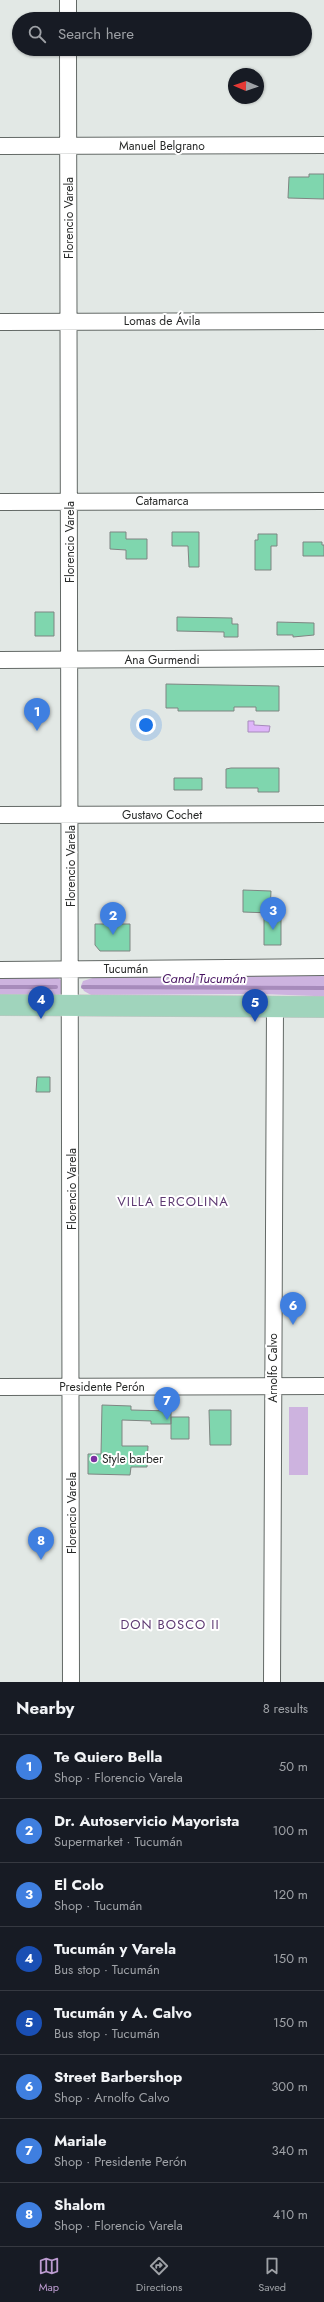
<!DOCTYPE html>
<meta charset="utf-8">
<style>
:root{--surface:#171b24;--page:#20242c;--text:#f1f3f6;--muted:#9ea1a6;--line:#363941;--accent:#bc9bd0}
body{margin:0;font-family:Jost,sans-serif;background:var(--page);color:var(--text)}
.compass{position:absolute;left:228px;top:68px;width:36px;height:36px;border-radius:50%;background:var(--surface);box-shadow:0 1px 3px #0004;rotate:272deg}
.you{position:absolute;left:146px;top:725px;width:14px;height:14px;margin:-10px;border:3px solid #fff;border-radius:50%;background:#1a73e8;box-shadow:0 0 0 6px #1a73e833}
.badge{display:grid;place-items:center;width:26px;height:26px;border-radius:50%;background:var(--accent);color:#fff;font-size:13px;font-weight:700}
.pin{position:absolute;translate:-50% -33px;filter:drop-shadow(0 1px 2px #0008)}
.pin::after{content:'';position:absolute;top:21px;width:14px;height:12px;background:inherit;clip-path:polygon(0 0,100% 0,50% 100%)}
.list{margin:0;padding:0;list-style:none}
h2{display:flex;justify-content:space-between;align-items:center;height:52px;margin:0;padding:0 16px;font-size:17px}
h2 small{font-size:13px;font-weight:400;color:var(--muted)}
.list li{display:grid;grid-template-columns:26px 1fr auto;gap:12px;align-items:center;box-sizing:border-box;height:64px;padding:0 16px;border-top:1px solid var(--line)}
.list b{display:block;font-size:15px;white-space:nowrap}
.list p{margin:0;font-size:13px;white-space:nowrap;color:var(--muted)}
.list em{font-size:13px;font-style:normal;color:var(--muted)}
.icon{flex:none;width:22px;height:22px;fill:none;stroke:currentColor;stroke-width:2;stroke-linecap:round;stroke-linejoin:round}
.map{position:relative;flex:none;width:324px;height:1682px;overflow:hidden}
.search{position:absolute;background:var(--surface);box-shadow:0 1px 3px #0004;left:12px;right:12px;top:12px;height:44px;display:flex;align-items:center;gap:10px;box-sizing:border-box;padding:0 14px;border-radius:22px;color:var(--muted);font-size:15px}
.sheet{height:564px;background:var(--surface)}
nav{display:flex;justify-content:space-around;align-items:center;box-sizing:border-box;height:56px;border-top:1px solid var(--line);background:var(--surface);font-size:11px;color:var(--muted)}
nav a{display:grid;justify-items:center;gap:2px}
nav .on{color:var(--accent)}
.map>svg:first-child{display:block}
</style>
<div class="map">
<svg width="324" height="1682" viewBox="0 0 324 1682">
<rect width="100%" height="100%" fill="#e2e8e5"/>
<!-- green -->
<path fill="#cdb3df" d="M99 976H324V999L314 996 262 994 91 995 84 991 81 986 83 981Z
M0 977H57L66 984 64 991 59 995 0 994Z
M289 1407H308V1475H289Z"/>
<!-- water -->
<path fill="#deb5f9" stroke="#a78bbb" d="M248 721H254V725L270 726 269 732H248Z"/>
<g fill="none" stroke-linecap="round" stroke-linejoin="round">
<!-- stream -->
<path stroke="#a78bbb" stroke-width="4" d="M0 987H56
M83 987 324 988"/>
</g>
<!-- building -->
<path fill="#7fd6ae" stroke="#7f8582" d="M309 174H324V199L288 198 289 177H309Z
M110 532H126V539H147V559H126V550L110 549Z
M172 532H199V567H189L188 546H172Z
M258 534H277V546H271V570H255V540H258Z
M303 542H322V545H324V556H303Z
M35 612H54V636H35Z
M177 617 232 618V624H238V637H224V632L177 631Z
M277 622 314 623V635L293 637V635H277Z
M166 684 279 686V711H256V707H234V711H178V708H166Z
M231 768H279V792H258V788H226V769Z
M174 778H202V790H174Z
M243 890 271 891 270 913 243 912Z
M264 915H281V945H264Z
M95 924H130V951H100L95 945Z
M37 1077H50V1092H36Z
M102 1405 131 1406V1410L171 1411V1424H151V1421L122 1420V1446H148L147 1467H131L130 1475 88 1474V1454H101Z
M209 1410H231V1445H210Z
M171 1417H189V1439H171Z"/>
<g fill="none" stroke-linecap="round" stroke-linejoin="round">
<!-- minor casing -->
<g stroke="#636966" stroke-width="18">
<path id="minor" d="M68 0V19
M68 49 71 1682
M0 146 324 145
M0 322 324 321
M0 502 324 501
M0 660 324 658
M0 815 324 814
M0 970 324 967
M0 1387 324 1386
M272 1682 275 1006"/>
</g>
<!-- major casing -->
<g stroke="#c3c3c3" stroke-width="22">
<path id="major" d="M0 1005 324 1007"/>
</g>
<!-- minor -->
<use href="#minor" stroke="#fff" stroke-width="16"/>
<!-- major -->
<use href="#major" stroke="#a0d4bc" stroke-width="21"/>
</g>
<!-- markers -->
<circle fill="#7b30a2" stroke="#fff" stroke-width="1.5" cx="94" cy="1459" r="4"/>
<g text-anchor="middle" stroke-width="4" stroke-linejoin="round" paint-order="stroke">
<!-- street labels -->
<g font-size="12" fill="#282a29" stroke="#fff">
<text x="162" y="150">Manuel Belgrano</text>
<text transform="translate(69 218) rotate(-90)" y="4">Florencio Varela</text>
<text x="162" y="325">Lomas de Ávila</text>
<text x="162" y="505">Catamarca</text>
<text transform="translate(70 542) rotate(-90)" y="4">Florencio Varela</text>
<text x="162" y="664">Ana Gurmendi</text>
<text x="162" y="819">Gustavo Cochet</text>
<text transform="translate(71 866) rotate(-90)" y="4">Florencio Varela</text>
<text x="126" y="973">Tucumán</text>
<text transform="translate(72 1189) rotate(-90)" y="4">Florencio Varela</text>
<text transform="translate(273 1368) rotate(-90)" y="4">Arnolfo Calvo</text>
<text x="102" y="1391">Presidente Perón</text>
<text transform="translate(72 1513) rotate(-90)" y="4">Florencio Varela</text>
</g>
<!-- poi labels -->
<g font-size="12" fill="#282a29" stroke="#fff" text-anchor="start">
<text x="102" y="1463">Style barber</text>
</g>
<!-- water labels -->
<g font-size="13" font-style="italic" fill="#471361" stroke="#fff">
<text x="204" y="983">Canal Tucumán</text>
</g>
<!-- neighbourhood labels -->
<g font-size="13" letter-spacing="1" fill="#5d3972" stroke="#fff">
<text x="173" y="1206">VILLA ERCOLINA</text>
<text x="170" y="1629">DON BOSCO II</text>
</g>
</g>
</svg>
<svg class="compass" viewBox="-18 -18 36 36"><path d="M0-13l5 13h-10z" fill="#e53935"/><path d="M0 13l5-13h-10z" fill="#9ea1a6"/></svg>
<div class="you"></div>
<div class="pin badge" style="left:37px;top:731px;background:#3f7fe0">1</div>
<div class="pin badge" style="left:113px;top:935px;background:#3f7fe0">2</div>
<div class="pin badge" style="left:273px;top:930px;background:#3f7fe0">3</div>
<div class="pin badge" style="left:41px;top:1019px;background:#1a4fb4">4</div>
<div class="pin badge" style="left:255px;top:1022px;background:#1a4fb4">5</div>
<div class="pin badge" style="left:293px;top:1325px;background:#3f7fe0">6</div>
<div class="pin badge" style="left:167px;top:1420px;background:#3f7fe0">7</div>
<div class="pin badge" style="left:41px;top:1560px;background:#3f7fe0">8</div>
<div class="search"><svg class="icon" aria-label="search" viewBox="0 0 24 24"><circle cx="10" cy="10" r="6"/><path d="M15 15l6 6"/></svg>Search here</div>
</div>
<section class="sheet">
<h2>Nearby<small>8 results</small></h2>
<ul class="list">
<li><span class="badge" style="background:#3f7fe0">1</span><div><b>Te Quiero Bella</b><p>Shop · Florencio Varela</p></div><em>50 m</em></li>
<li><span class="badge" style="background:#3f7fe0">2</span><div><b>Dr. Autoservicio Mayorista</b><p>Supermarket · Tucumán</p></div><em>100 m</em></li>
<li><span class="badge" style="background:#3f7fe0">3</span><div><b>El Colo</b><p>Shop · Tucumán</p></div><em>120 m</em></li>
<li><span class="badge" style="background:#1a4fb4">4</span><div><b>Tucumán y Varela</b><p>Bus stop · Tucumán</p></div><em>150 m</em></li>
<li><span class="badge" style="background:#1a4fb4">5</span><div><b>Tucumán y A. Calvo</b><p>Bus stop · Tucumán</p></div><em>150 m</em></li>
<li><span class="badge" style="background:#3f7fe0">6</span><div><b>Street Barbershop</b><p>Shop · Arnolfo Calvo</p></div><em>300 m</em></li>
<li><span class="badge" style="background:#3f7fe0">7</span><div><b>Mariale</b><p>Shop · Presidente Perón</p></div><em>340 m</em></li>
<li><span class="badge" style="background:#3f7fe0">8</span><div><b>Shalom</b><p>Shop · Florencio Varela</p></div><em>410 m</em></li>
</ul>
</section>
<nav>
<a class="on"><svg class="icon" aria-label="map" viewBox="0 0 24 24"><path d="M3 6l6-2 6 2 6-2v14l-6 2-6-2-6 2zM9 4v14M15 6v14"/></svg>Map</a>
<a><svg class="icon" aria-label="directions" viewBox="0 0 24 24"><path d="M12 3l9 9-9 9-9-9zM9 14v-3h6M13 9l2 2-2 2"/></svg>Directions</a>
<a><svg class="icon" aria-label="saved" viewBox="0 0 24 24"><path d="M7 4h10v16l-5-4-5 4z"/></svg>Saved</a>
</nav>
